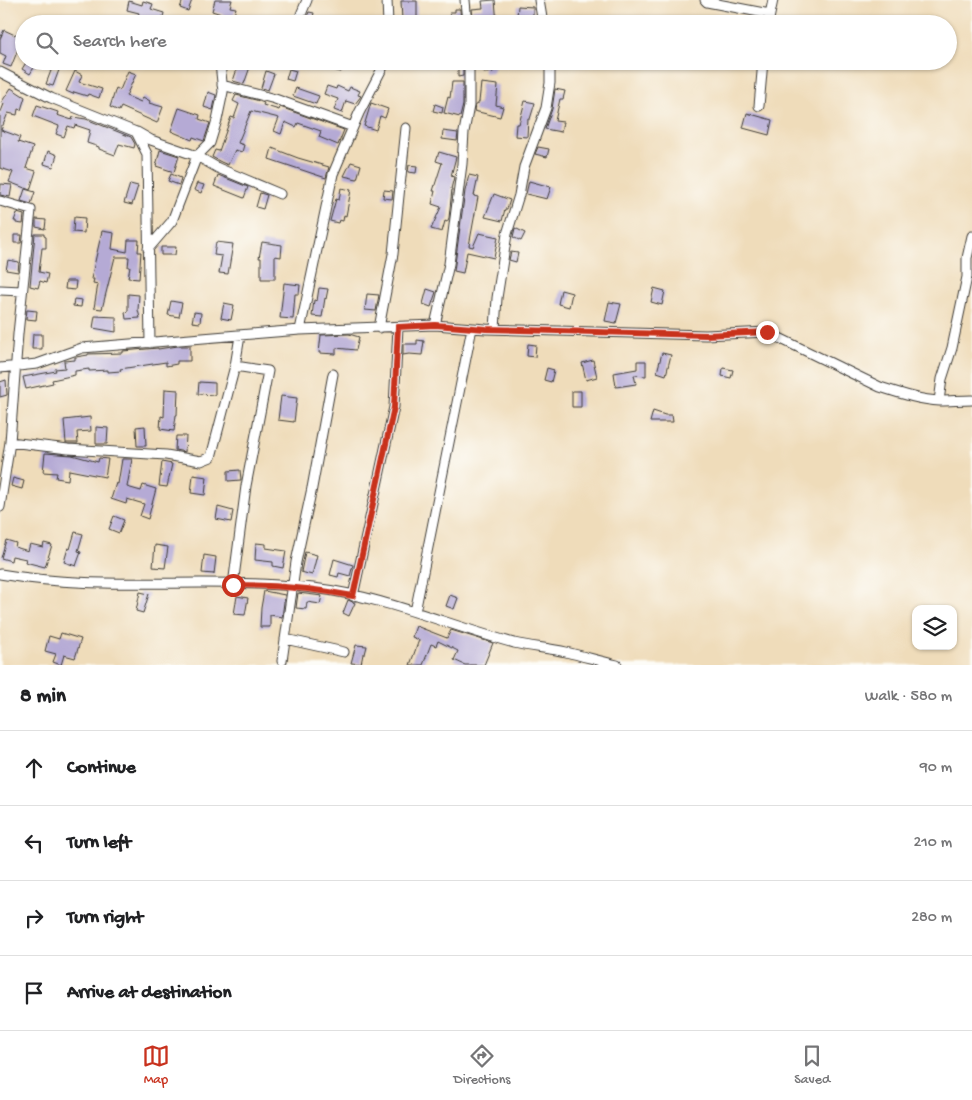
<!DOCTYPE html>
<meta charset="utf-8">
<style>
:root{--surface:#fff;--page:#f6f6f6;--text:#202124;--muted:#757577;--line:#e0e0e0;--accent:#c8321e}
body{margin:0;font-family:"Gochi Hand",sans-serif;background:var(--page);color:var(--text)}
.controls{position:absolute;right:15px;bottom:15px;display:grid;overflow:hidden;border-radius:10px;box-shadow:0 1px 4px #0004}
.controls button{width:45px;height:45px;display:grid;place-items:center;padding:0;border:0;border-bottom:1px solid var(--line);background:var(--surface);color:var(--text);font:25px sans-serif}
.stop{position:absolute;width:15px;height:15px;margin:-11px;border:4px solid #c8321e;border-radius:50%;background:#fff}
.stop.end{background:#c8321e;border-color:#fff;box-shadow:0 1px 5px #0008}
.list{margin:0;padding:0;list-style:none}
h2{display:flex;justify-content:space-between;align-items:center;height:65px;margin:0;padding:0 20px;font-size:21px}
h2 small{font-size:16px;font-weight:400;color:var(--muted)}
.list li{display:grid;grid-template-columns:32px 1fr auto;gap:15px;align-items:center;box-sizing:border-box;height:75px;padding:0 20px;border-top:1px solid var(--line)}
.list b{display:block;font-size:19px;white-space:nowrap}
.list em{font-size:16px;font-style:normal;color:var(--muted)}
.icon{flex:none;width:28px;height:28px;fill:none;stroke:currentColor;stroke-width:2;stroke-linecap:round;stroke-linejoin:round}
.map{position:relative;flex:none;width:972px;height:665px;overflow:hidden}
.search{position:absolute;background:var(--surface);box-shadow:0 1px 4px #0004;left:15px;right:15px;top:15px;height:55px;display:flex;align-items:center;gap:12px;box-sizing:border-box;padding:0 18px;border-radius:28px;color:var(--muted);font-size:19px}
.sheet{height:365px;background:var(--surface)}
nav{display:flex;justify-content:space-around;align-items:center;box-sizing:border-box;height:70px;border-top:1px solid var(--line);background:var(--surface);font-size:14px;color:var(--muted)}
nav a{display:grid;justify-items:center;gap:2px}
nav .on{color:var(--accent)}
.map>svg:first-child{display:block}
</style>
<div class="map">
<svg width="972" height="665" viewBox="0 0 972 665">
<rect width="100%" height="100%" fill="#fdfcf7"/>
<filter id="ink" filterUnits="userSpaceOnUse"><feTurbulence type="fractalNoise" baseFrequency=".02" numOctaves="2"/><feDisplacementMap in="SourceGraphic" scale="10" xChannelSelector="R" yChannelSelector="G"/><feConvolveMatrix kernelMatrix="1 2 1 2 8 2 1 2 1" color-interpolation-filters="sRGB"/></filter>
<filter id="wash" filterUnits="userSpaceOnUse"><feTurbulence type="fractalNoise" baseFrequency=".0096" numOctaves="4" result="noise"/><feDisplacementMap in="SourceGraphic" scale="20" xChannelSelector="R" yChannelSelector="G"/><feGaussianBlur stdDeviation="1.12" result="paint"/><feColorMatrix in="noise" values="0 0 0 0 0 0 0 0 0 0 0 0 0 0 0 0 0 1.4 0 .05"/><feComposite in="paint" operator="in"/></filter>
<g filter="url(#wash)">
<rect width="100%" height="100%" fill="#efdcba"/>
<g id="blocks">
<!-- building -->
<path fill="#b5aad5" d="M183 0H192L188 11 180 8Z
M215 0H232L230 7 236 8 233 18 212 11Z
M495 0 497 24H479V16L473 17 472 9 483 8 482 1Z
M129 1 142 5 143 1 153 4 151 9 164 13 162 21 148 17V20L138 16 139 13 127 10Z
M401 1H417V24H410V20H402Z
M518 6 533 7V17L517 16Z
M455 9H460L461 24H451L450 12H455Z
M309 12 314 13 311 24 304 23Z
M271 15 291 22V24H267Z
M4 30 15 35V34L23 37 11 67 3 64 6 56 0 53V39Z
M27 61H38L30 74 22 69Z
M336 61H344L341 72 333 70Z
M458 61H463V76L458 77Z
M483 61H496L493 72 484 73Z
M239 63 250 67 244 84 233 81Z
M52 68 59 70 53 86 46 84Z
M289 69 296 71 293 81 286 79Z
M75 71 82 75 79 82 102 89 99 98 88 94 87 96 74 92 73 94 66 91Z
M128 71 136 74 126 96 141 102 143 97 150 101 149 103 163 107 157 123 121 107 119 111 110 107 116 88 120 90Z
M266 71 274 74 268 90 261 88Z
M452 82H463V105L460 117 444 113 448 97 450 98Z
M481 83 498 85 496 105 503 107 500 117 474 111 475 105H477L479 102Z
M327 86 336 89 337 86 348 91 350 87 360 91 358 95 361 96 355 104 346 101 342 113 334 110 338 99 324 94Z
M11 88 25 97 21 110 18 109 17 115 8 113 1 130 20 137 18 142 33 147 26 168 36 171 30 190 9 182 13 172 0 168V114L4 104 1 103Z
M296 88 319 96 316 104 293 96Z
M555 89 565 91 563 99H560L555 121 563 122 561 132 545 129 552 109Z
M208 92 216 95 213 110 204 107Z
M236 95 256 100 264 103 263 105 279 110 280 107 344 130 338 145 319 137 321 131 298 123 296 127 285 122 281 134 274 131 279 118 251 111 238 143 244 145 242 152 235 150 228 165 221 162 212 157 215 150 219 151 231 117 234 118 239 104 233 101Z
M525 101 535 103 530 119H528L527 137 515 136 516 124H519Z
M371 103 388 109 385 118 380 116 376 130 364 126Z
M435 104 443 107 442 113 433 111Z
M37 105 58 112 57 115 72 120 73 117 86 119 131 137 135 144 134 148 119 144 115 155 99 149V147L87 143 90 130 75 125 74 128 68 126 64 137 56 134 59 126 33 116Z
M179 108 200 115 199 119 210 123 204 141 193 137 192 140 171 131Z
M747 113 772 120 769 135 743 128Z
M443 131 458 133 457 141 442 139Z
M538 147 549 149 547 157 535 154Z
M272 148 298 158 329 167 326 178 269 159Z
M160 150 179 156 174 172 156 166Z
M48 151 57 155 53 167 44 164Z
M439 152 456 157 451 176 454 177 451 189H452L449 218 447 222 445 221 442 232 431 229 441 207 432 204 435 191H433L442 163 436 161Z
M351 162 361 165 357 179 344 176Z
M409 165 417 166 416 173 408 172Z
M171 174 181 178 179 185 168 181Z
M218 175 248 187 244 198 214 186Z
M469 175 478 177 474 196 478 197 469 246 473 247 479 233 498 237 494 258 467 252 463 273 454 271 465 191Z
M529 181 551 187 547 199 526 194Z
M197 183 204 185 201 193 194 190Z
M1 184 12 185 10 197 0 195Z
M130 184 138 186 132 205 124 203Z
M341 188 351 190 346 216 344 215 343 221 339 220 338 223 330 221 336 199 339 200Z
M25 189 35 192 31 204 21 201Z
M384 190 393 191 392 199 383 198Z
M260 193 267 195 263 209 256 207Z
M494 194 510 200 507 209H505L502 221 485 217Z
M17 213 24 215 23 224 16 223V221H14Z
M74 217 85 218 84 233 73 232Z
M36 219 46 220 45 229 36 227Z
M515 228 525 233 521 241 513 237Z
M102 231 114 233 112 249 127 252 128 240H139L138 252H141L139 279 128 278 130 267H128L129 257H115L102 309 94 308 98 284 93 283 94 279H91Z
M35 234H44V236L46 237V248H42L39 272 48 274 46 283 40 281 38 288 30 286Z
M14 235H22L21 243H14Z
M216 242 233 244 228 274 219 273 222 256 214 255Z
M262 242 282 245 281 257 275 256V279H261V258H259Z
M161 247H176L175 255H161Z
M511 252 518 253 516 262 509 260Z
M8 260 19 262 18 272 6 270Z
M66 281H76L75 290 65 289Z
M284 283 300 285 299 294H295L293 319 280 318Z
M319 288 328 289 326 299 325 298 322 317 312 316 314 300 317 301Z
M654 288 665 291 662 305 651 302Z
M427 289 436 292 431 307 423 304Z
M561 290 572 293 569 307 558 304Z
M128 294 139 295 138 310 140 318 126 319 125 312 128 311Z
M367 294 379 295 376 311 365 310Z
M74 299 82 300 81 307 73 306Z
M171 301 182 303 179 317 168 315Z
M609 302 621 304 616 323 605 321Z
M224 303 234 305 231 320 221 318Z
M27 310 37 311 36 320 26 319Z
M194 312 201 313 200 323 192 322Z
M95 316 116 317V332L93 328Z
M33 334H42V349H32Z
M349 334 359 337 356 350 336 348V354L319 353 321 335Z
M417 340 424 341 422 355 409 354 403 355V344H417Z
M528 344 536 345 535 357 527 356Z
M178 346H190V361H177V364L166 366V362L120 369 121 371 108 372V370L89 371V369L75 371V375L52 380 53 383 26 389 23 377 56 371 55 369 65 368 64 361 75 360V357H76L88 355V354L123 353V351L158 348V349Z
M662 353 671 355 666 375 657 372Z
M593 360 597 377 586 380 582 363Z
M637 361H646V376L634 375 636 384 616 387 614 373 637 369Z
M547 368 554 370 551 382 544 380Z
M723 368 733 370 731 378 722 376Z
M6 380 7 395 0 397V382Z
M199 382 215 383V395L198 394Z
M165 389 178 390 177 415H176L174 431 160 429 161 416 164 417Z
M572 391H581V407H572Z
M281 396 297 398 294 422 278 420Z
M653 411 665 415H672L673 422H650Z
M90 417 91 431 77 432 78 443H66L64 420Z
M145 426 146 446H137L136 427Z
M96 427 108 428 107 444H96Z
M176 436H186L185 452 175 450Z
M45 453 72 455 98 462 99 458 108 459 105 477 69 470 68 480 56 478 57 473 43 472Z
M122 459H132L127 487 141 491 143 485 156 489 148 519 140 516 144 504 127 499 126 504 111 499 116 483 118 484Z
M162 462 172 464 167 487 159 486Z
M240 470 241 480 228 481V471Z
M193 475 207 477 205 495 191 493Z
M13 478 24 481 22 489 11 486Z
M218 507 233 511 231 522 216 519Z
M114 516 124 520 119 533 109 529Z
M75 532 83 534 78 551 81 552 76 566 64 562 68 548 70 549Z
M6 540 16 543 15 547 28 551 30 544 43 547 44 543 52 545 45 567 25 562 26 559 12 556 11 561 1 558Z
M256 543 266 544V548L286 551 283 568 273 566V562L255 560Z
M155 545 168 547 165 568 153 567Z
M305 552 317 555 312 575 301 572Z
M204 555 216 557 214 574 202 573Z
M334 559 353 565 350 576 339 573 338 577 330 575Z
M264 591 285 595 282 617 270 615V627H260L261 608Z
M140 592 149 594 143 613 136 611Z
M298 593 322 596 320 604 307 602 306 609 296 608Z
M450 595 458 598 454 609 446 606Z
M237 596 248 598 245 615 234 614Z
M348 600 355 603 349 616 343 613Z
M416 626 447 638 451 630 493 643 484 665H465L454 660 458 651 438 641 436 646 431 644 423 665H410L419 640 412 637Z
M61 633 81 639 75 658 64 655 61 665 53 662 56 654 45 651 49 636 59 639Z
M356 645 367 646 365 654H363L361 664 351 663Z"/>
</g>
</g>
<g filter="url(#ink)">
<use href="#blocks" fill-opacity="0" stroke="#3c3934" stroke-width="1"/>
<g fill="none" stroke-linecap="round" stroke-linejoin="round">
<!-- minor casing -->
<g stroke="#3c3934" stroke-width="11">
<path id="minor" d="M387 0 388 24
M465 0 467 24
M539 0 543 24
M705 0 707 2 770 14
M297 24 307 0
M768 24 773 0
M0 72 51 98 136 132 147 154 150 343
M222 85 275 99 353 127
M759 106 763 61
M137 132 151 140 197 156 218 168 280 194
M0 201 31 210 18 334 10 442 0 507
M148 249 172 221 197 156 210 143 217 120 223 92 220 63
M0 290 22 291
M435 325 449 264 462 164 464 132 469 106V61
M379 328 393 254 406 128
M495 329 497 298 507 234 519 195 524 167 546 108 550 83V61
M300 330 333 174 359 113 386 61
M0 368 37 364 82 348 300 330 435 325 486 329 706 335 767 332 880 387C899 393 919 400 940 401 950 401 961 400 972 400
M939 401 942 379 952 348 967 277V258L972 236
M10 442 68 449 166 455 201 461 211 457 235 366 240 336
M0 574C104 592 209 576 313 588 382 596 447 625 514 643 531 647 549 648 566 652 583 656 600 661 617 665
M233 585 246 486 268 371 235 366
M353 596 394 407 398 327
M415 612 472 328
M285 639 344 652
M282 661 296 562 312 488 333 374"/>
</g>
<!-- minor -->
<use href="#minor" stroke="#fff" stroke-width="9"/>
</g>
</g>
<g fill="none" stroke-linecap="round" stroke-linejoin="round" filter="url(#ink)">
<!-- route -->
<path stroke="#c8321e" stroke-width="6" d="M233 585C275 585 312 588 353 596L394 407 398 327 435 325 486 329 706 335 767 332"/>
</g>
</svg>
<div class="controls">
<button><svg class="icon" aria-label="layers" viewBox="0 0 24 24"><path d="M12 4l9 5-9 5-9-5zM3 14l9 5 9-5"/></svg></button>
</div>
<div class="stop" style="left:233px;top:585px"></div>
<div class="stop end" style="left:767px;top:332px"></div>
<div class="search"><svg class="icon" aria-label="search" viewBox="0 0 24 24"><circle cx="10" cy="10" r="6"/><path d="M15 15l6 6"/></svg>Search here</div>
</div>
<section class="sheet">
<h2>8 min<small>Walk · 580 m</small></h2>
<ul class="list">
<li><svg class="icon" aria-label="ahead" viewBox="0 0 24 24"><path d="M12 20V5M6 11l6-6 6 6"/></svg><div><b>Continue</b></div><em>90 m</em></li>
<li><svg class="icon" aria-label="left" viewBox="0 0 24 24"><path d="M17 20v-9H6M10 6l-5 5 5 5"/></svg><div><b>Turn left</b></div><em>210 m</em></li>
<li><svg class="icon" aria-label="right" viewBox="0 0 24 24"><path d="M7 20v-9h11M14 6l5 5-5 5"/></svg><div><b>Turn right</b></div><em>280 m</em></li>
<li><svg class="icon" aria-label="arrive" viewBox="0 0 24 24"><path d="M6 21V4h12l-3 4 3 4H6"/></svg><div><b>Arrive at destination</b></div></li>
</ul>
</section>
<nav>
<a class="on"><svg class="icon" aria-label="map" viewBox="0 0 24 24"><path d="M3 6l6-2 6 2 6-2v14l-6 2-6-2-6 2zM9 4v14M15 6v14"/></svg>Map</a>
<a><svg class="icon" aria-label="directions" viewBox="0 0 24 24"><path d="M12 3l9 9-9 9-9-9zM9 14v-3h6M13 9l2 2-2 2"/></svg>Directions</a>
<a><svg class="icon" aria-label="saved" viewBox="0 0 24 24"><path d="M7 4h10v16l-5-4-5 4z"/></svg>Saved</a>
</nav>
